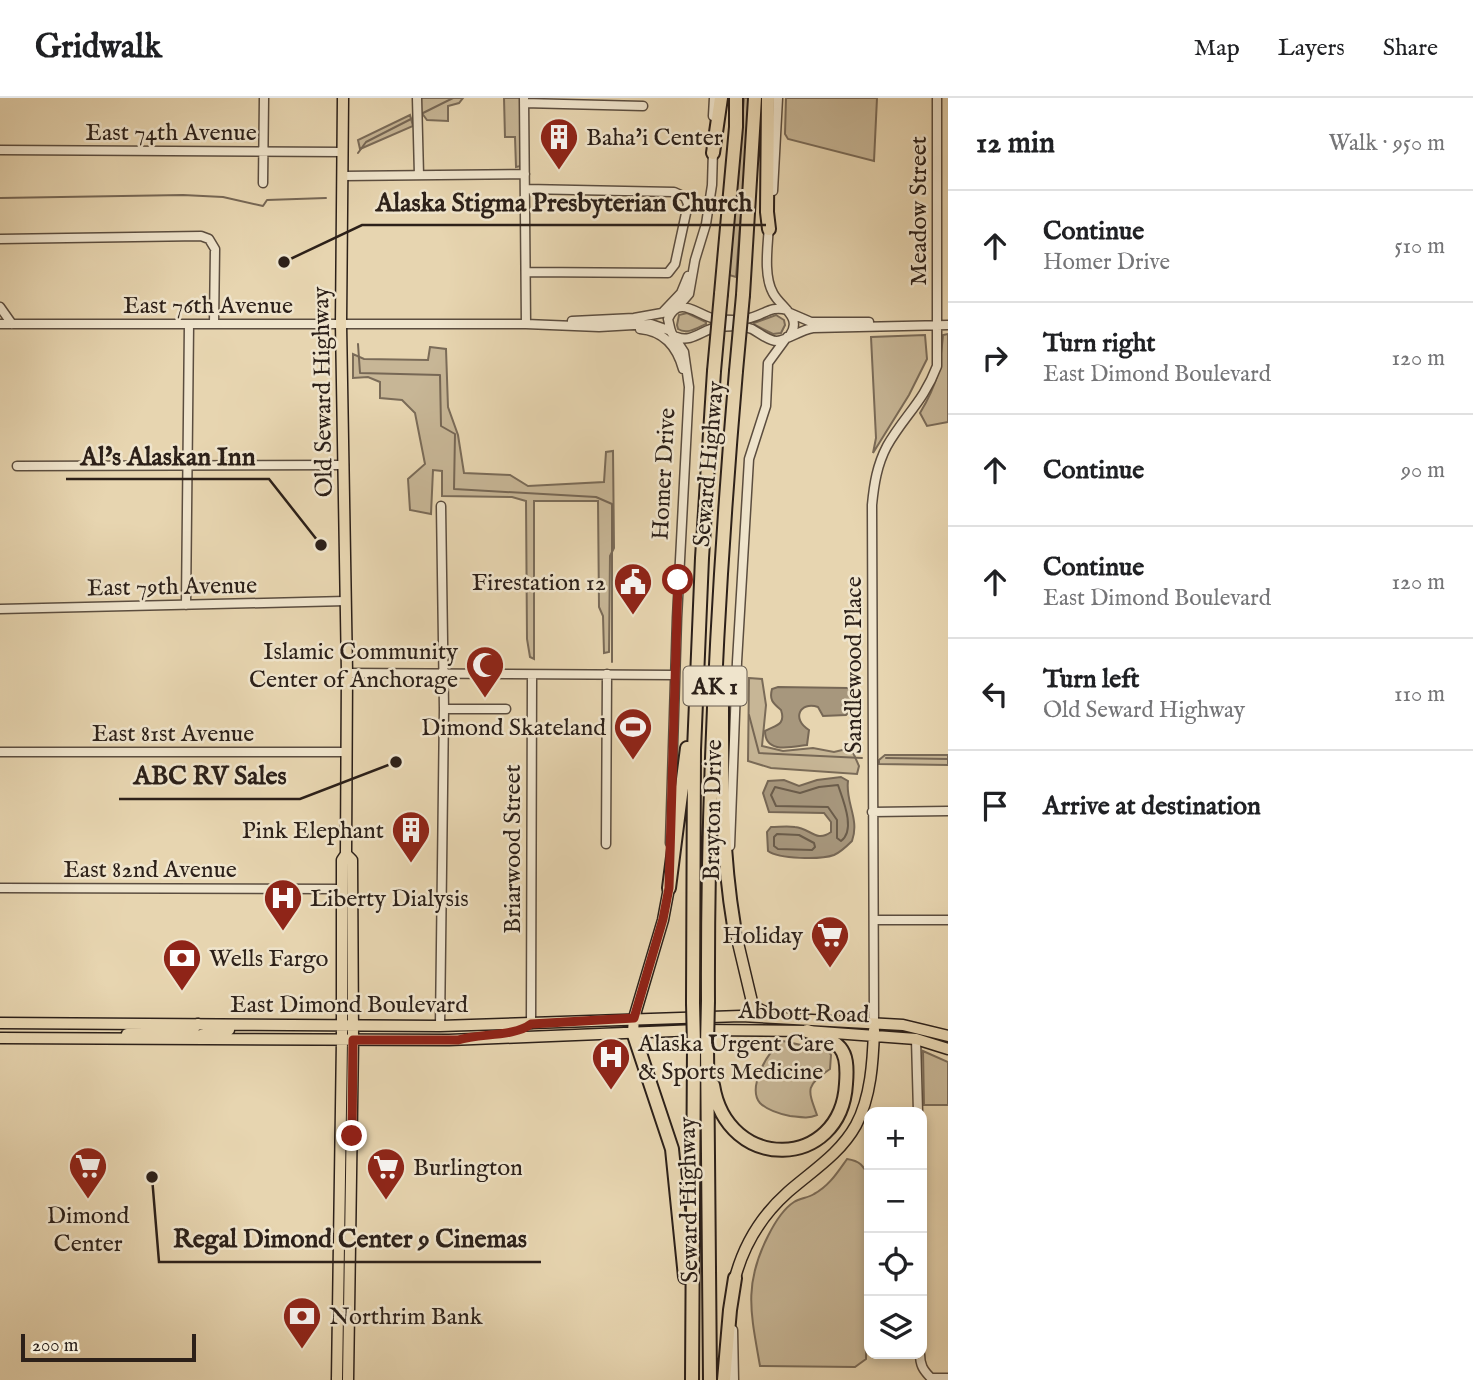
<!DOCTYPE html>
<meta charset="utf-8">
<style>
:root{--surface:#fff;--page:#f2f2f2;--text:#202124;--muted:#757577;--line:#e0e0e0}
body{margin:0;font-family:"IM FELL English",serif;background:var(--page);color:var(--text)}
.controls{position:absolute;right:21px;bottom:21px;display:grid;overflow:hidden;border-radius:14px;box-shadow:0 4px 10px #0003}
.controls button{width:63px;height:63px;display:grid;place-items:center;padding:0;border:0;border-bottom:2px solid var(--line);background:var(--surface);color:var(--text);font:35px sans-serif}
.scale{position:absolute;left:21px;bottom:18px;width:175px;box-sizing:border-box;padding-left:7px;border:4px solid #2c2019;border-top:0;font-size:19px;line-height:24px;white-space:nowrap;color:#2c2019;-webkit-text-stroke:5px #efe4cc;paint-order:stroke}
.stop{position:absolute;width:21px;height:21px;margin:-16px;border:5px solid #8f2418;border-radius:50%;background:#fff}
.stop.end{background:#8f2418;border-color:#fff;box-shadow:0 2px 7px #0008}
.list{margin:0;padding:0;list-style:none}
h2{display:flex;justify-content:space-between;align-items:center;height:91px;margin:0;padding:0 28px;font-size:30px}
h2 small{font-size:23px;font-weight:400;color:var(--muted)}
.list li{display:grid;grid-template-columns:46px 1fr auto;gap:21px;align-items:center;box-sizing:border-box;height:112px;padding:0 28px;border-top:2px solid var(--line)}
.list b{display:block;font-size:26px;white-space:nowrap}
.list p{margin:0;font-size:23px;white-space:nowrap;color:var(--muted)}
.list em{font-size:23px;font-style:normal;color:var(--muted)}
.icon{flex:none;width:38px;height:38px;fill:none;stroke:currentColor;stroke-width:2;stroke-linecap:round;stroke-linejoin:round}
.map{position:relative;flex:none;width:948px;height:1282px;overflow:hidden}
header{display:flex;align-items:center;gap:42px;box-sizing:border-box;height:98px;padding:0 35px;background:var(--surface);border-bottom:2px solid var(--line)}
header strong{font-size:33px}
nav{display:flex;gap:38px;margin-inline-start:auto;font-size:24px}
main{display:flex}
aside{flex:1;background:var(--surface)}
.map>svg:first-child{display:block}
</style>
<header>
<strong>Gridwalk</strong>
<nav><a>Map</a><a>Layers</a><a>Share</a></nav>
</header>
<main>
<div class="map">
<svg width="948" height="1282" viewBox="0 0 948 1282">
<rect width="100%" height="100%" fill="#e7d5b0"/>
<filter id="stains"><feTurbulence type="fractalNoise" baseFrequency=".00286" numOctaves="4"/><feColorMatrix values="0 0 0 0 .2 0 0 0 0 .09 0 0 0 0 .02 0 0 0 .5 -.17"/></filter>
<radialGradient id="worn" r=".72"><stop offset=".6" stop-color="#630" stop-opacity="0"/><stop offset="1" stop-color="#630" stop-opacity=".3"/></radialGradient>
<!-- green -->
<path fill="#c7b696" stroke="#7a6b58" stroke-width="2" d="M420 0H463L459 5 448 8V23L427 22 421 14Z
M504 0H521V68L516 69 515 39H505Z
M744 0H750L736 179 729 177Z
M786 0H877L874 63 788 41 785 36Z
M410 17 413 28 360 51 358 42Z
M687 215 706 224V226C697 230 687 237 678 231L677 227 679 217Z
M776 217 784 222 785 227 781 235 773 236 755 227 754 225Z
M948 236V324L927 328 920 315C938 285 940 271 943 237Z
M925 237 927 261 909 297 873 355 876 340 871 239Z
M430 249 446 251 448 309 458 337 464 375 510 377 528 388 604 384 606 354 613 353 614 450 610 458 609 554 604 555 603 518 599 509 598 403H534V561L530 559 527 541 526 403 512 399 442 398V373L433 372 431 416 410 412 408 381 425 366 415 315 402 302 380 300V284L368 279 353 280V256L364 261 428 262Z
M749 580 762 581 766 607 762 648 783 653 813 650 834 654 851 650 859 668 857 676 771 670 748 663Z
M885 657H948V667L879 666V662Z
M783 943 828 953 831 957 830 971C806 988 807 990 817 1017 808 1021 800 1019 790 1018 780 1016 768 1013 760 1005 747 990 768 951 783 943Z
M923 953 948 964V1007H924Z
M847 1061C860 1063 863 1067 869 1079L866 1261 855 1269 760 1268C751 1216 743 1187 768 1138 774 1126 783 1111 794 1104 800 1100 808 1100 814 1096 829 1088 837 1075 847 1061Z"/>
<!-- water -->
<path fill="#a7977d" stroke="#766755" stroke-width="2" d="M778 589 848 590 851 591 852 610 846 617 823 618 818 609C800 603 791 621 809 632L807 647C791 649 765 656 765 633 776 627 786 627 781 612 773 605 769 602 772 591Z
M841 679 848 683C845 704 860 721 852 743 847 748 841 754 834 757 820 762 779 761 768 753L767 734 771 729C779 729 787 728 795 729 810 730 816 745 831 734V724L824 715 769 714 763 695 768 683 784 682 799 688 817 682Z"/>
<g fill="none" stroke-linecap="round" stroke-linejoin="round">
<!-- shore -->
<path stroke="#6a5c4b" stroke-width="2" d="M838 687C843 702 856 732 841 743L837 740V722L828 709 776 708 771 697 775 689 800 695 819 689Z
M777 736 799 737 814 745 815 749 812 752 778 751 774 748V739Z"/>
<!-- stream -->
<path stroke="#766755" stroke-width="2" d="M423 15 453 0
M358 55 366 44 413 20
M0 100 183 97 223 99 263 108 267 102 326 100
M358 246 360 275 440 277 441 328 455 336 454 391 596 399 612 406V564
M749 617 759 655 862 660
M886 660 948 661"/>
<!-- minor casing -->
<g stroke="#5b4d3f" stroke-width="11">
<path id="minor" d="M417 0 419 77
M524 0 526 226
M524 5 643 8
M713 18 714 0
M0 52 343 54
M343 78 525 76
M263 85 264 0
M526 91 674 94 685 99 688 106 675 166 668 175 526 174
M773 93 778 0
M769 127C768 147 763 177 773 195 780 209 803 219 790 237
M0 141 201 138 209 141 215 151 214 226
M0 209 12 226
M677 210 689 196 695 162 706 126 712 87 713 52
M662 215 681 195 688 178
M790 215 811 224H869
M572 223 634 220 673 213
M0 226H526L599 229 651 226 671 233
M640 231C664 233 677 249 683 271
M677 239C692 245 703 231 718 229 729 228 741 227 752 231 760 235 768 243 777 243 788 242 800 232 813 230L948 227
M17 368 344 367
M186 507 189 226
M0 511 346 503
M347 575 675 577
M444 611H506
M0 654H347
M872 714 948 713
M670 745 677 520 689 289 684 254 671 234 668 221C679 195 699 219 716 221 726 222 740 223 750 220 764 217 771 207 787 212
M606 746 607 576
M730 748 737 564 749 361 766 308 768 265 787 239
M0 790 342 791
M874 822H948
M874 925 872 407C874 386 877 367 887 348 904 318 924 303 937 268V0
M531 926 532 577
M440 928 444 611 441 408
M916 941 918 1014
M733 1232 734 1282
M920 1256C920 1267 923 1272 931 1280H948"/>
</g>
<!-- major casing -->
<g stroke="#2c2019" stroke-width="13">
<path id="major" d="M346 756 352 762 353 942 348 1282
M734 828 753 908 769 916
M0 925 440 928 741 918 903 927 948 938
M633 934 634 920 663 822 669 790
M127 936 188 934 198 926
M196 938 229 932
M0 940 449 942 698 932 807 933 916 941 948 951
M735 1180C744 1146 761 1118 788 1094 812 1073 840 1056 856 1027 871 999 873 963 874 932
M337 1282 342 942V762L346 756 347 575 341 226 343 0"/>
</g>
<!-- highway casing -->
<g stroke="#2c2019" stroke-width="16">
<path id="highway" d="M768 0 767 114 769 131
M713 55 721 0
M721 196 736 29V0
M743 197 755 0
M722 595C722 674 721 751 734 828
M669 790 687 650
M708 903C707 692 718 483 736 273
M693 905 694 652 702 460 714 273
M633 934 672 1051 685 1179
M707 947 710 1282
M713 987C727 1075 841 1072 846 986 849 948 840 945 807 933
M692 1282 694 948
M724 1282 730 1212 735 1180"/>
</g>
<!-- minor -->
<use href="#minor" stroke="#efe4cc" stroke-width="8"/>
<!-- major -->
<use href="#major" stroke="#e7d5b0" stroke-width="10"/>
<!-- highway -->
<use href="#highway" stroke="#e7d5b0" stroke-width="12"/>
<!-- highway-bridge casing -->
<g stroke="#2c2019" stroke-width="16" stroke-linecap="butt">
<path id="highway-bridge" d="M714 273 721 196
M736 273 743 197
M693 905 694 948
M707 947 708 903"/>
</g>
<!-- highway-bridge -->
<use href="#highway-bridge" stroke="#e7d5b0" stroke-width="12"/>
</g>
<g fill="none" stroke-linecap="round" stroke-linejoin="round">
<!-- route -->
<path stroke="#8f2418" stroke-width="9" d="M352 1038 353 942H458C480 935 514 939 531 926L634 920 663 821 669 790 678 482"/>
</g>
<!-- icons -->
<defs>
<g id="building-pin" transform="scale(2.0125)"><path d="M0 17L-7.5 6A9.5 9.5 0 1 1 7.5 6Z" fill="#8f2418" stroke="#efe4cc"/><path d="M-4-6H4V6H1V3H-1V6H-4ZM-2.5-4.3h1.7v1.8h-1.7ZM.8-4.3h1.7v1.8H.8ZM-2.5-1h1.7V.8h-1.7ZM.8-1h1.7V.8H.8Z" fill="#fff"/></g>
<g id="civic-pin" transform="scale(2.0125)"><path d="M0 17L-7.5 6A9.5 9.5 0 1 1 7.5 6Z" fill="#8f2418" stroke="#efe4cc"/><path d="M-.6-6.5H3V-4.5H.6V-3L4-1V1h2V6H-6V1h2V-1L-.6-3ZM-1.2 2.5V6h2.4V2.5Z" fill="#fff"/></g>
<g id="mosque-pin" transform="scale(2.0125)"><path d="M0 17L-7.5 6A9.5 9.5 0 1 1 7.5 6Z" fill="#8f2418" stroke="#efe4cc"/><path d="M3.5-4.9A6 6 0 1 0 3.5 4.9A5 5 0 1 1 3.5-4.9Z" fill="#fff"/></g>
<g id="stadium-pin" transform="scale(2.0125)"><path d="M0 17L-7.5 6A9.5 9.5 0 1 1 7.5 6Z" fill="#8f2418" stroke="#efe4cc"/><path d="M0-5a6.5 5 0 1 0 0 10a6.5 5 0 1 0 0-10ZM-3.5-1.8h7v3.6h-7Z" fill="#fff"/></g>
<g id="hospital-pin" transform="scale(2.0125)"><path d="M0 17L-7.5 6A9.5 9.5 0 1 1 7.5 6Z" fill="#8f2418" stroke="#efe4cc"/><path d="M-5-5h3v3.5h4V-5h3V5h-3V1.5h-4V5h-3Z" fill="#fff"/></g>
<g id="supermarket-pin" transform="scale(2.0125)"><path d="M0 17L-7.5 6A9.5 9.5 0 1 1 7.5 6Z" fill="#8f2418" stroke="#efe4cc"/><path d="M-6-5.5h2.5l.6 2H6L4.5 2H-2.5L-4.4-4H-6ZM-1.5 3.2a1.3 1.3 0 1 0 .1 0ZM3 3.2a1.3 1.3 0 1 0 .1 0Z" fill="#fff"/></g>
<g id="bank-pin" transform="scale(2.0125)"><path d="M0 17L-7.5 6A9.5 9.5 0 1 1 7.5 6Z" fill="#8f2418" stroke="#efe4cc"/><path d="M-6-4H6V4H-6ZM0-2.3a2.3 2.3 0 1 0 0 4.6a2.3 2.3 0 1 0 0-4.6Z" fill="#fff"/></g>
</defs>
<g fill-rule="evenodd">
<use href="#building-pin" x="559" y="39"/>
<use href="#civic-pin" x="633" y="484"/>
<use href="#mosque-pin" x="485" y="567"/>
<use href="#stadium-pin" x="633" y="629"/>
<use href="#building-pin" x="411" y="732"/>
<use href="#hospital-pin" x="283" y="800"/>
<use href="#supermarket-pin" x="830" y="837"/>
<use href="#bank-pin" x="182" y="860"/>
<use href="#hospital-pin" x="611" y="959"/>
<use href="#supermarket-pin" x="88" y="1068"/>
<use href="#supermarket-pin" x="386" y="1069"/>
<use href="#bank-pin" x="302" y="1218"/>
</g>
<g text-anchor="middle" stroke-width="5" stroke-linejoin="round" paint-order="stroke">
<!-- shield labels -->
<rect fill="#efe4cc" stroke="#665b4f" stroke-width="2" x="683.5" y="568.5" width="63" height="39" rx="5"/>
<g font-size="23" font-weight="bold" fill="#2c2019">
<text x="715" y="596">AK 1</text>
</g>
<!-- street labels -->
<g font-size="24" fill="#2c2019" stroke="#efe4cc">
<text x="171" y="42">East 74th Avenue</text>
<text transform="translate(918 113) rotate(-90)" y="8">Meadow Street</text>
<text x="208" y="215">East 76th Avenue</text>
<text transform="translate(322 294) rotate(-91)" y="8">Old Seward Highway</text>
<text transform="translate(708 366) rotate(-85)" y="8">Seward Highway</text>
<text transform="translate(663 376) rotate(-87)" y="8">Homer Drive</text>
<text transform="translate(172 488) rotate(-1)" y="8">East 79th Avenue</text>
<text transform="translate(853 567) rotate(-90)" y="8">Sandlewood Place</text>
<text x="173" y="643">East 81st Avenue</text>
<text transform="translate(712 712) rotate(-89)" y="8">Brayton Drive</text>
<text transform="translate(512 751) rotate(-90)" y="8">Briarwood Street</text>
<text x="150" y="779">East 82nd Avenue</text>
<text x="349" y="914">East Dimond Boulevard</text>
<text transform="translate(804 914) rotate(2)" y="8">Abbott Road</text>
<text transform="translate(688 1102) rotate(-91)" y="8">Seward Highway</text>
</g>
<!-- poi labels -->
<g font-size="24" fill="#2c2019" stroke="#efe4cc" text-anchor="start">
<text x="586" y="47">Baha'i Center</text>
<text x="606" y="492" text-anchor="end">Firestation 12</text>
<text x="458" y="561" text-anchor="end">Islamic Community<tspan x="458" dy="28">Center of Anchorage</tspan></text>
<text x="606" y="637" text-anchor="end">Dimond Skateland</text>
<text x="384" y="740" text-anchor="end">Pink Elephant</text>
<text x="310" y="808">Liberty Dialysis</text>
<text x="803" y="845" text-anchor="end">Holiday</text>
<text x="209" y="868">Wells Fargo</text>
<text x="638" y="953">Alaska Urgent Care<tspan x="638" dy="28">&amp; Sports Medicine</tspan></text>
<text x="413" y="1077">Burlington</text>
<text x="88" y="1125" text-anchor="middle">Dimond<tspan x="88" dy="28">Center</tspan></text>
<text x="329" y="1226">Northrim Bank</text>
</g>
</g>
<!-- callouts -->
<path fill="none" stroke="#2c2019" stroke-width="2.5" d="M284 164L362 127H766M321 447L269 381H66M396 664L300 701H119M152 1079L159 1164H541"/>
<g fill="#2c2019" stroke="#efe4cc" stroke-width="2.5">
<circle cx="284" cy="164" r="7"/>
<circle cx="321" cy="447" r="7"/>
<circle cx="396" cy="664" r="7"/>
<circle cx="152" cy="1079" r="7"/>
</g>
<g font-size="26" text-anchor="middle" font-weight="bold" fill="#2c2019" stroke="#efe4cc" stroke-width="5" stroke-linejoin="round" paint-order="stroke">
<text x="564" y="113">Alaska Stigma Presbyterian Church</text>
<text x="168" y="367">Al's Alaskan Inn</text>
<text x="210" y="686">ABC RV Sales</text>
<text x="350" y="1149">Regal Dimond Center 9 Cinemas</text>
</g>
<rect width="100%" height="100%" filter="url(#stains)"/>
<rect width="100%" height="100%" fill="url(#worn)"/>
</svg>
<div class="controls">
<button>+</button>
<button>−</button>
<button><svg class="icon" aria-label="locate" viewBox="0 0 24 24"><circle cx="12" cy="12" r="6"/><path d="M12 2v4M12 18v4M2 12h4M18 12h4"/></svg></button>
<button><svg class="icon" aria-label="layers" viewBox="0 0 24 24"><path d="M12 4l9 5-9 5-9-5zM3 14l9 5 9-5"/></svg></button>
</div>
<div class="scale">200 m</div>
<div class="stop" style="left:678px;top:482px"></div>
<div class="stop end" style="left:352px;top:1038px"></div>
</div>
<aside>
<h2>12 min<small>Walk · 950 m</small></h2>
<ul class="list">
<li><svg class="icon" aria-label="ahead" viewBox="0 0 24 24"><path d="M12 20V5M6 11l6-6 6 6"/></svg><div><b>Continue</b><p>Homer Drive</p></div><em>510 m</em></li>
<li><svg class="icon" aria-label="right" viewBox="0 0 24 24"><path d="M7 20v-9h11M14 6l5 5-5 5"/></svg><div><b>Turn right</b><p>East Dimond Boulevard</p></div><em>120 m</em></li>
<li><svg class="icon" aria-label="ahead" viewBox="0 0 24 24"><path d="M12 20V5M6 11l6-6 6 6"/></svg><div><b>Continue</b></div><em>90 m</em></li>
<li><svg class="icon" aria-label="ahead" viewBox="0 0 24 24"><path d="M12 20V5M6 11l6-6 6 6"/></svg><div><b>Continue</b><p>East Dimond Boulevard</p></div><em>120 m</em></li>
<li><svg class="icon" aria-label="left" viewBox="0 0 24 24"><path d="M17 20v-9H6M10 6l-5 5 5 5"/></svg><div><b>Turn left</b><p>Old Seward Highway</p></div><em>110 m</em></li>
<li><svg class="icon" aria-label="arrive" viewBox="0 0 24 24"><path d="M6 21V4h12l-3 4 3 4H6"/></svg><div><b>Arrive at destination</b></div></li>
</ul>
</aside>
</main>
